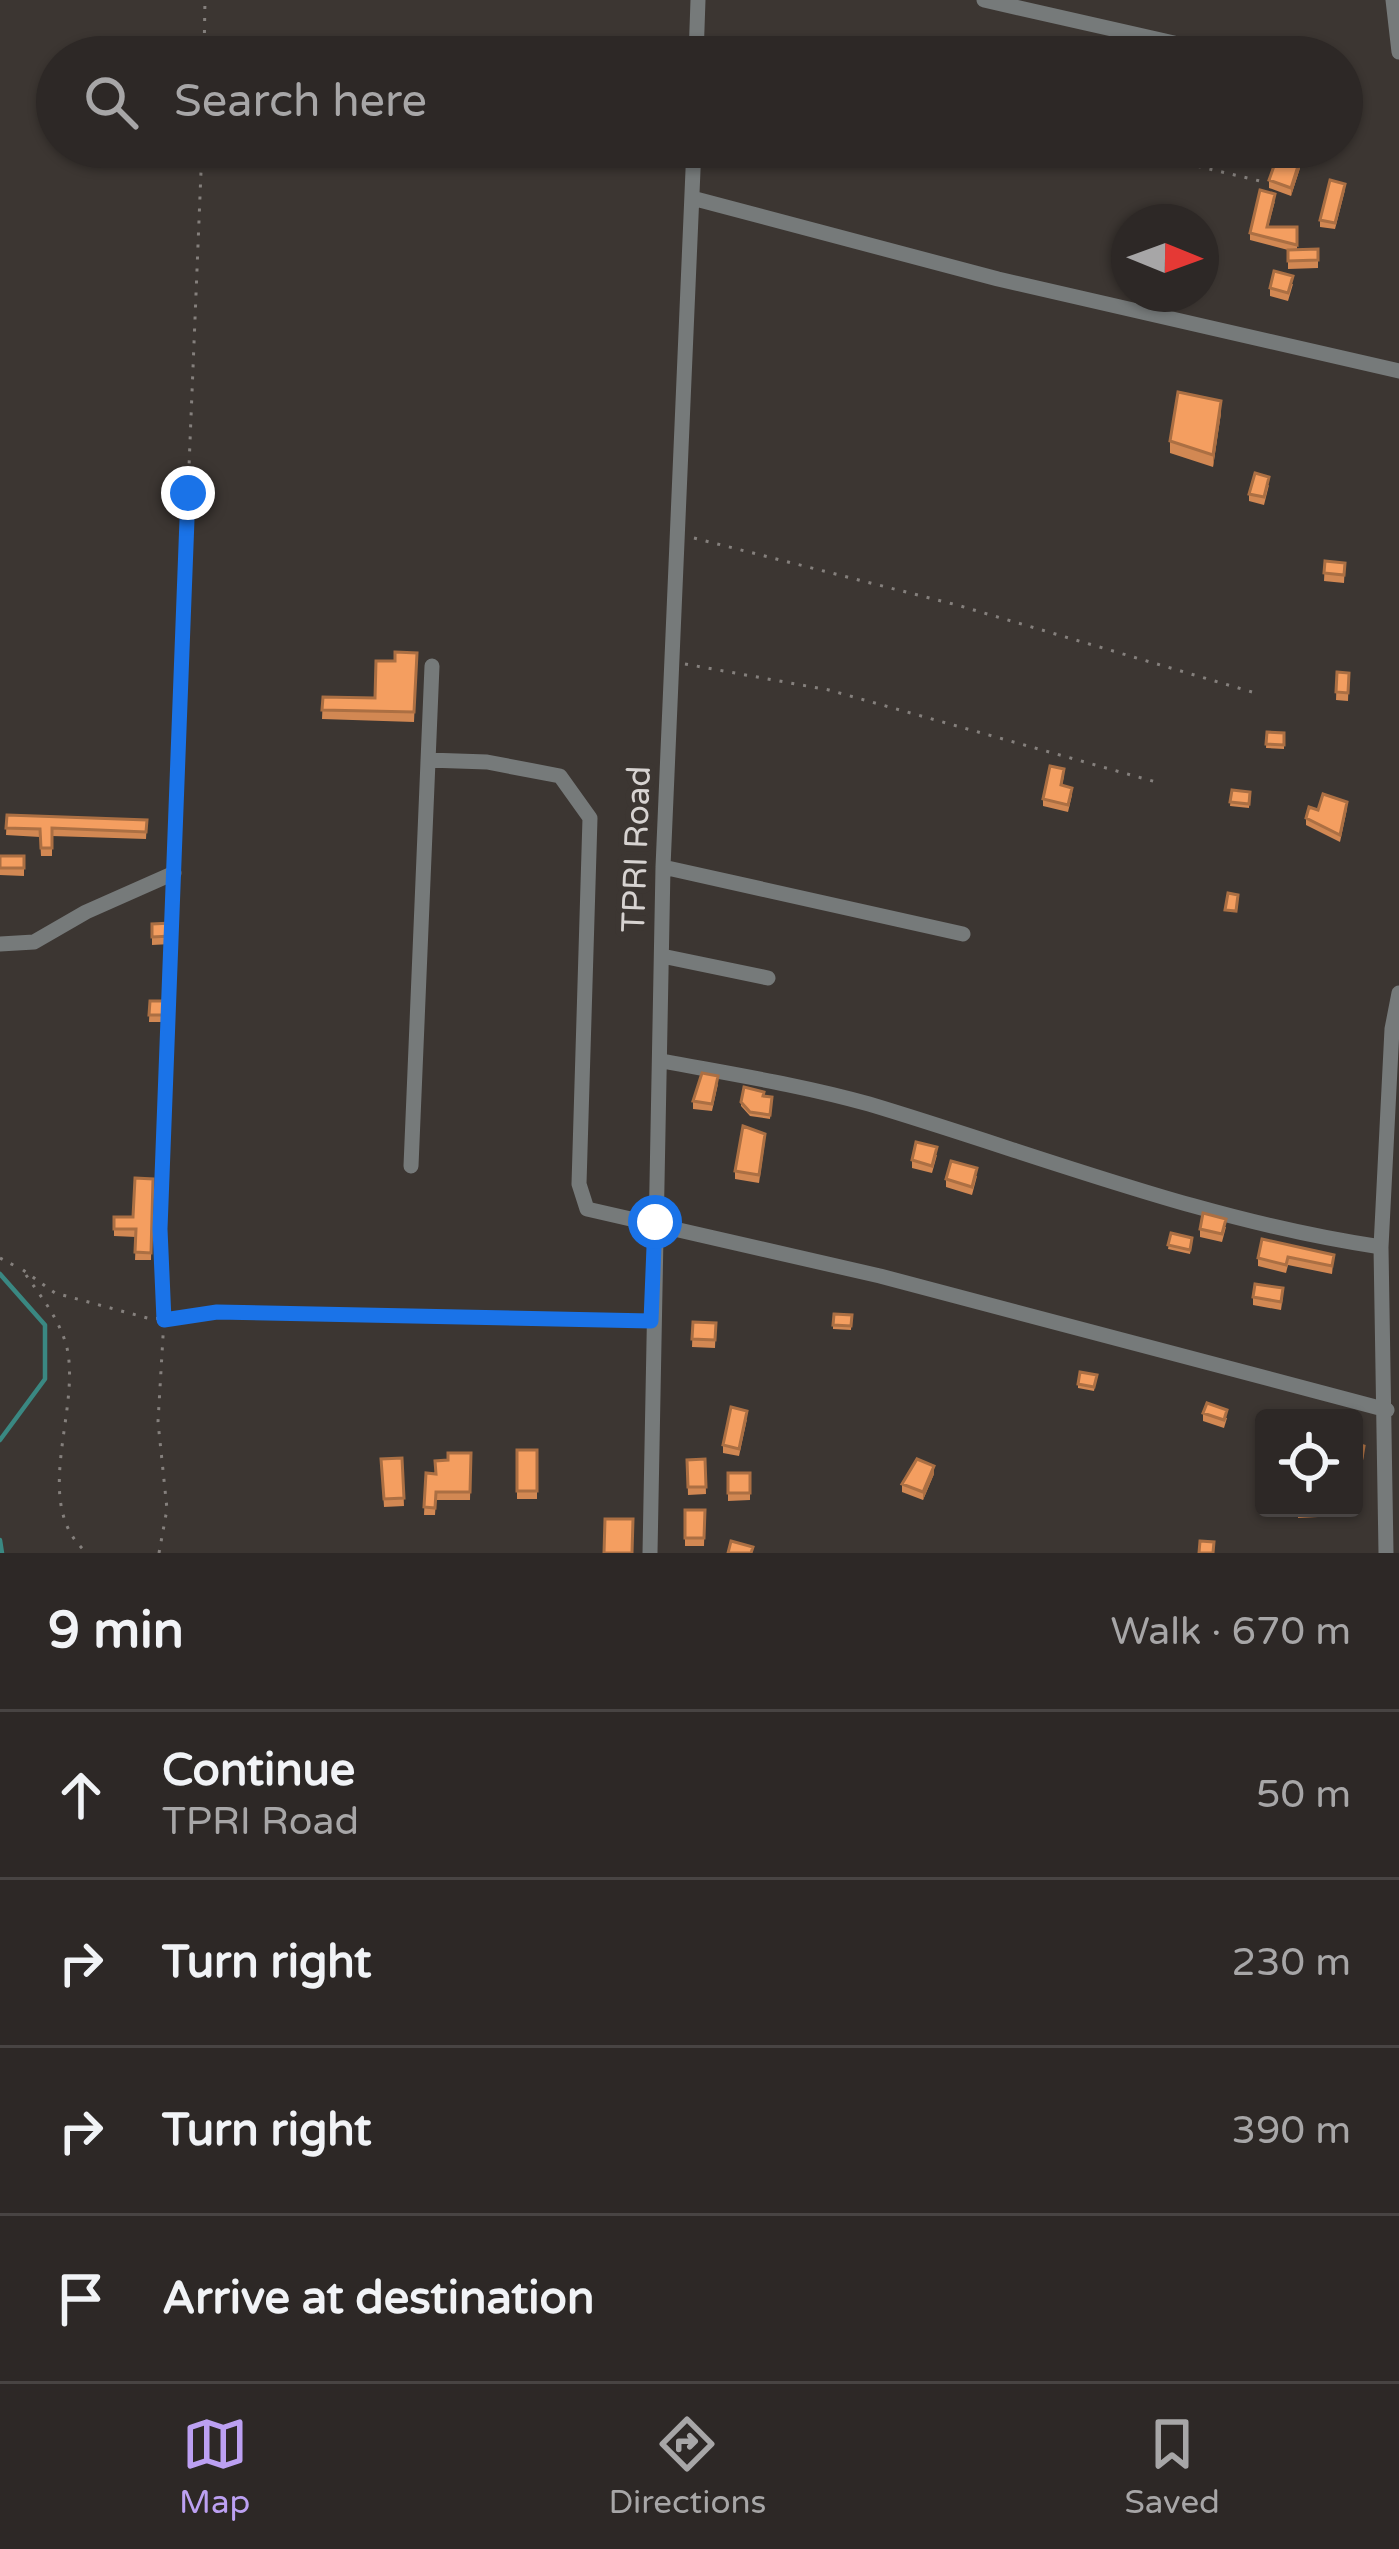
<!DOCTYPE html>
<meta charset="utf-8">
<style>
:root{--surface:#2d2826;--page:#35302e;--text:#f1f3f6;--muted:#a7a6a7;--line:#484443;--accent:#bca0f2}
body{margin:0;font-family:"Varela Round",sans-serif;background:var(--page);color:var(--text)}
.controls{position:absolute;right:36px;bottom:36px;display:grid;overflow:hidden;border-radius:12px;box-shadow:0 3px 9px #0004}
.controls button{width:108px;height:108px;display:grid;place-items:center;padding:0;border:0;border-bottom:3px solid var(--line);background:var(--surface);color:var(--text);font:60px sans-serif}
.compass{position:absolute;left:1111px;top:204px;width:108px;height:108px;border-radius:50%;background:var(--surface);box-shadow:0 3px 9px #0004;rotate:91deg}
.stop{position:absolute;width:36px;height:36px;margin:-27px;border:9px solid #1a73e8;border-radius:50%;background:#fff}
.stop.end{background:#1a73e8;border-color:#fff;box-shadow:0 3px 12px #0008}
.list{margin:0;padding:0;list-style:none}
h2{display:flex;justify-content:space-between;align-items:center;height:156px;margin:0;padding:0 48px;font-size:51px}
h2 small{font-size:39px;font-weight:400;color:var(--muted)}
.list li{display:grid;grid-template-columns:78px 1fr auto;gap:36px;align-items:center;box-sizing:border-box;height:168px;padding:0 48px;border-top:3px solid var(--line)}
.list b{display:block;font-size:45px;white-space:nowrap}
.list p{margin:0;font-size:39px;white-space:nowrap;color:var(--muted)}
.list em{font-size:39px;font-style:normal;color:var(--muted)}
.icon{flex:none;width:66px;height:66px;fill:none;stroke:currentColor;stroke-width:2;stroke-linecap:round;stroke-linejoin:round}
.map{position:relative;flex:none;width:1399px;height:1553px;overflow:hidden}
.search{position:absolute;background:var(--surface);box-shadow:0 3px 9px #0004;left:36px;right:36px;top:36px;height:132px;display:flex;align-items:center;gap:30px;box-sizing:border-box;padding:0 42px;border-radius:66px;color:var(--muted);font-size:45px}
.sheet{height:828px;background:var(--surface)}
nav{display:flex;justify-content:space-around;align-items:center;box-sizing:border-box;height:168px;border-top:3px solid var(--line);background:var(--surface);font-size:33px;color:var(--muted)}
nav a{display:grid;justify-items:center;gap:6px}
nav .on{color:var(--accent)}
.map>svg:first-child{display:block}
</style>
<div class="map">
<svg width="1399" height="1553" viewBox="0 0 1399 1553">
<rect width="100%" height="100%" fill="#3c3632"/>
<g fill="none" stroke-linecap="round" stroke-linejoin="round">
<!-- stream -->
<path stroke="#3a8882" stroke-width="4.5" d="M0 1274 45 1325V1379L0 1440
M0 1540 2 1553"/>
<!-- path -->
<path stroke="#85807d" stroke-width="3" stroke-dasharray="3 9" stroke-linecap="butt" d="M710 47 753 57
M204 57 205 0
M1116 147 1260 181
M694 538 957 605 1252 692
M685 664 829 690 1156 782
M173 859 202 147
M0 1258 19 1268
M23 1270 55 1293 151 1319 217 1312 639 1320
M26 1275C42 1298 60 1320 67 1348 81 1412 30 1504 87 1553
M159 1553 167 1509 158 1422 165 1302 160 1229 174 892"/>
<!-- minor -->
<path stroke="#767a7a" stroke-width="15" d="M984 0 1174 43
M1393 0 1399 52
M696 57 698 0
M692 198 998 279 1399 371
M428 760 487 762 560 776 590 818 579 1184 587 1209 880 1276 1387 1410
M663 867 963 934
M0 944 34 942 86 912 174 873
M662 956 768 978
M662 1061C731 1074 801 1085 869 1104 1039 1155 1204 1221 1381 1247
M411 1166 432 666
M650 1553 663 867 694 147
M1386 1553 1381 1247 1392 1029 1399 993"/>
</g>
<!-- wall -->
<path fill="#d28853" d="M1300 168 1291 196 1269 188V180Z
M1345 190 1335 229 1320 227V220Z
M1275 201 1268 227H1297V250L1318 249V268L1288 269V250L1250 240V233Z
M1293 284 1288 301 1270 296V288Z
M1221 413 1213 467 1170 453V441Z
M1269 485 1264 505 1249 501V494Z
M1325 561 1345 563 1344 583 1324 581Z
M417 653 414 722 322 719 323 697 375 698 395 661Z
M1337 672 1349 673 1348 701 1336 700Z
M1267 732 1284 733V749L1266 748Z
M1064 776 1062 785 1072 795 1068 812 1043 806V799Z
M1232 790 1250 792 1249 808 1230 806Z
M1347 809 1340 842 1306 825V818Z
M7 815 147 820 146 839 52 836V856H41L40 837 6 835Z
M0 856H24V876L0 875Z
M171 936V944L152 945V937Z
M150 1001H168L167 1022H149Z
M718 1084 712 1111 693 1109V1101Z
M763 1096 772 1097 770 1119 750 1116 741 1106V1102Z
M765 1141 759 1183 735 1179V1171Z
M937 1155 932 1173 912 1168V1160Z
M977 1176 972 1195 946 1187V1179Z
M153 1179 151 1260H135L136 1237 114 1236V1217H133Z
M1226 1227 1222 1242 1200 1237V1229Z
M1171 1233 1192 1242 1190 1254 1168 1249Z
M1334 1255 1332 1274 1288 1265 1286 1273 1258 1266V1258Z
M1283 1296 1281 1310 1253 1305V1297Z
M852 1315 851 1330 833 1329V1325Z
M693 1322 716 1323 715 1348 692 1347Z
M1097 1375 1094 1391 1078 1388V1384Z
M1203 1413 1227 1418 1224 1428 1203 1421Z
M747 1419 739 1456 723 1453V1445Z
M1354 1443 1364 1453 1362 1465 1354 1464Z
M517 1450H537V1499H517Z
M471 1453 470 1500H436L435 1515H424L426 1473 435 1474 448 1460Z
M402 1458 404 1506 384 1507 381 1459Z
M705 1459 706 1494 688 1495 687 1460Z
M728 1473H750V1500L728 1501Z
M934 1474 923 1500 902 1492V1484Z
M1298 1508H1318V1517L1298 1518Z
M685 1510H705L704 1546H685Z"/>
<!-- shaded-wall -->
<path fill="#ab6f43" d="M1300 160V168L1291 196V188Z
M1221 401V413L1213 467V455Z
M934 1466V1474L923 1500V1492Z"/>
<!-- building -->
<path fill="#f49e60" stroke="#ab6f43" stroke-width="3" d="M1279 152 1300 160 1291 188 1269 180Z
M1330 180 1345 184 1335 223 1320 220Z
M1260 190 1275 194 1267 227H1297V245L1250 233Z
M1318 249V260L1288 261V250Z
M1274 271 1293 276 1288 293 1270 288Z
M1178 392 1221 401 1213 455 1170 441Z
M1255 473 1269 477 1264 497 1249 494Z
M1325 561 1345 563 1344 575 1324 573Z
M395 652 417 653 414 712 322 710 323 697 375 698 376 661H395Z
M1337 672 1349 673 1348 693 1336 692Z
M1267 732 1284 733V745L1266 744Z
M1050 766 1064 769 1061 785 1072 788 1068 805 1043 799Z
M1232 790 1250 792 1249 804 1230 802Z
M1323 794 1347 802 1340 835 1306 818 1309 807 1318 810Z
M7 815 147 820 146 832 52 828V848H41L40 829 6 828Z
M0 856H24V868H0Z
M1228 893 1238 895 1236 911 1225 910Z
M171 923V936L152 937V924Z
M150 1001H168L167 1015H149Z
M702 1073 718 1076 712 1104 693 1101Z
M744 1087 764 1092 763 1096 772 1097 770 1115 750 1112 741 1102Z
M743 1126 765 1134 759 1175 735 1171Z
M916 1142 937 1147 932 1166 912 1160Z
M951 1161 977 1168 972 1187 946 1179Z
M135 1178 153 1179 151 1253 135 1252 136 1229H114V1217H133Z
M1203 1213 1226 1219 1222 1234 1200 1229Z
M1171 1233 1192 1238 1190 1250 1168 1245Z
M1262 1239 1334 1255 1332 1266 1288 1257 1286 1265 1258 1258Z
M1255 1284 1283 1288 1281 1302 1253 1297Z
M834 1314 852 1315 851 1326 833 1325Z
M693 1322 716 1323 715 1340 692 1339Z
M1080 1372 1097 1375 1094 1387 1078 1384Z
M1207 1403 1227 1410 1224 1420 1203 1413Z
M731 1407 747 1411 739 1449 723 1445Z
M1354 1443 1364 1446 1362 1458 1354 1457Z
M517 1450H537V1491H517Z
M448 1453H471L470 1492H436L435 1508 424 1507 426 1473 436 1474 435 1461 448 1460Z
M402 1458 404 1498 384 1499 381 1459Z
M705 1459 706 1487H688L687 1460Z
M917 1459 934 1466 923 1492 902 1484Z
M728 1473H750V1493H728Z
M685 1510H705L704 1538H685Z
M605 1519H633L632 1553H604Z
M731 1541 753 1547 751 1553H728Z
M1200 1541 1214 1542 1213 1553H1199Z"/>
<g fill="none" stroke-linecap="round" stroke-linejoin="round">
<!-- route -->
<path stroke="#1a73e8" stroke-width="15" d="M188 493 160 1229 164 1320 217 1312 651 1321 655 1222"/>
</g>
<g text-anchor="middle" stroke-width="12" stroke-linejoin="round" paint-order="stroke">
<!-- street labels -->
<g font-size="33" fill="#d7d3d1" stroke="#3c3632">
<text transform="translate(635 849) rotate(-88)" y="12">TPRI Road</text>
</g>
</g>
</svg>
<div class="controls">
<button><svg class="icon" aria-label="locate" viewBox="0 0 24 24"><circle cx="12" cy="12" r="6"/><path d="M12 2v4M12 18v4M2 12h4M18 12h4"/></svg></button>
</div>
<svg class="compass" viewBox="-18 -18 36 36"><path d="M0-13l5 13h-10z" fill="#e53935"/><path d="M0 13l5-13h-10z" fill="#a7a6a7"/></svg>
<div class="stop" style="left:655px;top:1222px"></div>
<div class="stop end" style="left:188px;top:493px"></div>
<div class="search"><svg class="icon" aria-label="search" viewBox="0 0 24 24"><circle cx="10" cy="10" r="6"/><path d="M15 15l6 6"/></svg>Search here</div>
</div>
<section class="sheet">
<h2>9 min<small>Walk · 670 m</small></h2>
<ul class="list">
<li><svg class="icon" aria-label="ahead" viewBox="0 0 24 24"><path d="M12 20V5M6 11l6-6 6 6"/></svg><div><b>Continue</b><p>TPRI Road</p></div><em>50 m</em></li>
<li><svg class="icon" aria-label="right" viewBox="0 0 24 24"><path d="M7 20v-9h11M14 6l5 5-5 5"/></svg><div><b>Turn right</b></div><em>230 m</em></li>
<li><svg class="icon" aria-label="right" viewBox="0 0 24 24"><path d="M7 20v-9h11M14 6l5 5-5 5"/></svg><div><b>Turn right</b></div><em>390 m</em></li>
<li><svg class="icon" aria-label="arrive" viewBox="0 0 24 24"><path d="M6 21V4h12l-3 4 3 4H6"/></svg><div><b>Arrive at destination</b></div></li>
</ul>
</section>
<nav>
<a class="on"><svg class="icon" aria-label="map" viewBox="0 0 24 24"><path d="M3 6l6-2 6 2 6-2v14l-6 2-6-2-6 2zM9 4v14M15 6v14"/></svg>Map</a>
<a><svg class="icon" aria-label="directions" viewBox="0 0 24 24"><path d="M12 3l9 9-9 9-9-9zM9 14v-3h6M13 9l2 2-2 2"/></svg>Directions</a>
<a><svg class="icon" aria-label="saved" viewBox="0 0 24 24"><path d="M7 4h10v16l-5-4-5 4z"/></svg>Saved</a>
</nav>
